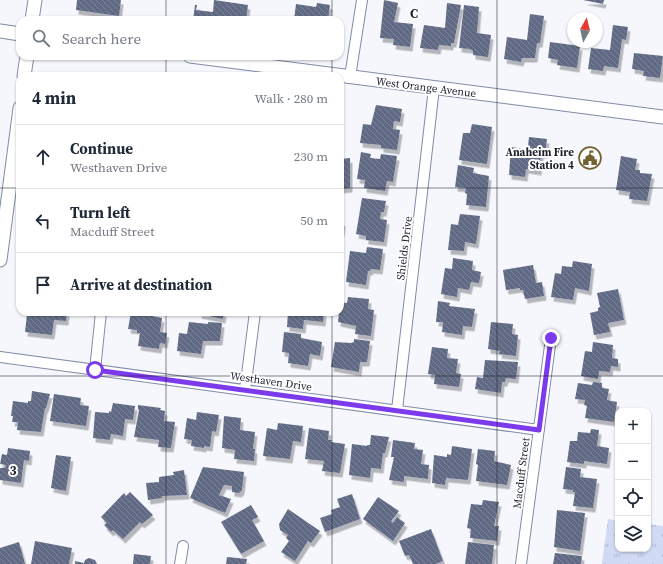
<!DOCTYPE html>
<meta charset="utf-8">
<style>
:root{--surface:#fff;--page:#f2f2f3;--text:#1f2937;--muted:#747a83;--line:#e0e1e3}
body{margin:0;font-family:"Source Serif 4",serif;background:var(--page);color:var(--text)}
.controls{position:absolute;right:12px;bottom:12px;display:grid;overflow:hidden;border-radius:8px;box-shadow:0 1px 3px #0004}
.controls button{width:36px;height:36px;display:grid;place-items:center;padding:0;border:0;border-bottom:1px solid var(--line);background:var(--surface);color:var(--text);font:20px sans-serif}
.compass{position:absolute;left:567px;top:12px;width:36px;height:36px;border-radius:50%;background:var(--surface);box-shadow:0 1px 3px #0004;rotate:8deg}
.stop{position:absolute;width:12px;height:12px;margin:-9px;border:3px solid #7c3aed;border-radius:50%;background:#fff}
.stop.end{background:#7c3aed;border-color:#fff;box-shadow:0 1px 4px #0008}
.list{margin:0;padding:0;list-style:none}
h2{display:flex;justify-content:space-between;align-items:center;height:52px;margin:0;padding:0 16px;font-size:17px}
h2 small{font-size:13px;font-weight:400;color:var(--muted)}
.list li{display:grid;grid-template-columns:26px 1fr auto;gap:12px;align-items:center;box-sizing:border-box;height:64px;padding:0 16px;border-top:1px solid var(--line)}
.list b{display:block;font-size:15px;white-space:nowrap}
.list p{margin:0;font-size:13px;white-space:nowrap;color:var(--muted)}
.list em{font-size:13px;font-style:normal;color:var(--muted)}
.icon{flex:none;width:22px;height:22px;fill:none;stroke:currentColor;stroke-width:2;stroke-linecap:round;stroke-linejoin:round}
.map{position:relative;flex:none;width:663px;height:564px;overflow:hidden}
.search{position:absolute;background:var(--surface);box-shadow:0 1px 3px #0004;left:16px;top:16px;width:328px;height:44px;display:flex;align-items:center;gap:10px;box-sizing:border-box;padding:0 14px;border-radius:12px;color:var(--muted);font-size:15px}
.panel{position:absolute;background:var(--surface);box-shadow:0 1px 3px #0004;left:16px;top:72px;width:328px;height:244px;border-radius:12px}
.map>svg:first-child{display:block}
</style>
<div class="map">
<svg width="663" height="564" viewBox="0 0 663 564">
<defs>
<pattern id="grass-tufts" width="24" height="20" patternUnits="userSpaceOnUse"><rect width="24" height="20" fill="#d1daf4"/><path d="M3 7l-1-3M5 7V3M7 7l1-3M15 17l-1-3M17 17v-4M19 17l1-3" fill="none" stroke="#b3bbd1"/></pattern>
<pattern id="building-back-hatch" width="6" height="6" patternUnits="userSpaceOnUse"><rect width="6" height="6" fill="#616a84"/><path d="M-1 5l2 2M0 0l6 6M5-1l2 2" fill="none" stroke="#7c8396"/></pattern>
<filter id="shadow"><feDropShadow dx="2.5" dy="4.5" stdDeviation="0" flood-color="#0004"/></filter>
</defs>
<rect width="100%" height="100%" fill="#f5f7fd"/>
<!-- grass -->
<path fill="url(#grass-tufts)" d="M608 519 618 521V549H648V524L663 526V564H602Z"/>
<!-- building -->
<path fill="url(#building-back-hatch)" filter="url(#shadow)" d="M77 0H121L119 16 76 10Z
M214 0 248 5 246 20H193L195 5H197L196 10 213 12Z
M384 0 398 3 394 22 413 24 410 47 393 45 394 39 380 38Z
M583 0H604L603 4Z
M317 3 330 5 328 20 316 18 315 20H294L296 4 316 7Z
M447 3 461 5 454 43H451V46L439 45 438 50 420 48 424 25 445 28Z
M464 5 479 7 477 33 491 35 488 57 473 55V51L470 49 459 48Z
M530 14 544 16 540 43H537L535 58H522L521 62 504 59 507 37 527 40Z
M613 25 628 27 626 40 622 39 618 68 604 66 603 71 588 69 591 48 610 50Z
M550 42 580 46 577 68 557 65 558 60 548 58Z
M634 53 663 56 660 78 643 76 644 71 632 69Z
M376 105 402 109 400 122 394 121 393 129 400 130 397 150 381 148V145L360 143 363 124 371 125Z
M472 124 492 127 487 164 459 160 463 133H470Z
M529 137 547 139 545 154H541L539 171 526 169 525 177 509 175 511 147 525 149 526 146H528Z
M361 152 371 154 370 158 380 159 381 154 397 156 393 182 387 181 385 191 364 188 365 180 357 179Z
M621 156 637 159 635 170H640V173L652 174 647 201 629 199 630 192 616 190Z
M350 158V188L340 189V159Z
M458 165 474 168 473 173 489 176 486 207 466 205 467 194 465 193 466 188 455 187Z
M362 198 386 201 384 212H381L380 219 387 220 384 242 366 240V236L356 234Z
M460 214 480 216 476 244 465 242 464 251 448 250 451 224 458 225Z
M340 221 343 222 342 232H340Z
M367 247 383 249 380 270 371 269 370 271H368L366 285 346 282 350 251 366 253Z
M453 258 473 261 472 270 481 272 479 283 471 282 469 290 458 288 457 297 441 294 445 268 452 269Z
M573 261 592 264 589 291 575 288 573 300 551 297 555 273 561 274 562 266 572 267Z
M533 265 536 283 542 282 544 296 525 299 523 290H520V288L506 290 503 270Z
M618 289 624 320 608 323 610 332 594 335 590 313 598 311V308L600 307 597 293Z
M348 297 369 299 368 309 374 310 371 336 355 334 356 326 338 322 340 302 347 303Z
M438 301 450 303 449 306 475 309 472 327 463 326 462 335 442 332 443 322H436Z
M34 312H67L66 321 54 320 52 335 25 332 27 314H34Z
M131 312 162 318 160 332 167 333 165 344 160 343 159 349 138 346 140 333H137V330L128 329Z
M199 312H224L223 319 199 314Z
M288 312H324L323 322 304 320 303 329 287 327Z
M189 322 208 324V322L222 323 220 341H203L201 354 177 351 179 333 187 334Z
M491 322 513 324 512 334 518 335 516 356 499 354 500 351 488 349Z
M284 332 301 334V338L322 342 320 356 310 354 308 366 288 363 289 353 282 352Z
M354 339 370 341 367 362H360L359 372 331 367 335 342 351 343 354 342Z
M593 342 613 345 612 358 618 359V367L611 366 610 372 599 371 598 379 581 376 585 351 592 352Z
M432 347 448 349 447 358 458 359 456 373 461 374 459 387 434 384 435 375 428 374Z
M485 360 518 362 516 379 506 378 505 382H502L501 393 475 389 477 377 483 378Z
M593 382 602 383V388L609 389 607 400 617 402 614 422 585 418 587 406 584 405 585 400 575 399 578 383 592 385Z
M32 391 50 394 46 408H45L41 432 17 430 18 422H12L13 416H11L13 401 28 403V401H31Z
M54 394 81 398 80 405 89 406 86 426 50 421Z
M113 403 135 406 133 420 125 419 123 436 111 434 110 440 93 438 95 412 109 413V411L111 412Z
M138 405 161 408 160 410 165 411 164 421 175 422 171 448 158 447 159 440 134 437 139 410 138 409Z
M197 412 219 415 216 432 212 431 210 447 204 446V448L191 446 192 440 184 439 187 418 196 420Z
M224 416 241 418 240 430 255 432 253 449H255L254 461 234 459 235 450 222 448Z
M278 423 303 426 301 442 293 441 290 459 263 456 267 428 277 430Z
M309 428 329 431 328 440H332L331 442 345 444 340 473 322 471 324 461 305 459Z
M591 429 599 430 597 446 609 448 607 464 584 461V464L567 462 570 441H577L578 432 590 433Z
M371 435 389 437 385 453H383L381 469 371 468 370 478 349 475 352 444 367 446V445H370Z
M393 440 415 443 414 449 423 450 421 464 429 465 428 479 404 476V482L389 480 394 457H391Z
M452 446 472 449 468 480 446 478 445 485 432 483 434 455 447 457V454L451 455Z
M8 448 30 451 29 461 24 460 21 483 0 480V468H5L6 465 0 464 2 454 7 455Z
M478 449 495 451 494 461 511 465 507 485 476 481 478 465 476 464Z
M56 455 71 457 66 491 51 488Z
M203 467 244 472 242 490 239 493 232 492V486L224 485 219 495 231 499 225 513 190 498Z
M566 467 581 469 580 477 597 479 593 508 573 506 575 492H573V490L563 489Z
M184 470 187 495 162 496V498L148 500 146 483 159 482V477L174 475 173 472Z
M130 492 153 515 142 524 140 522 123 539 113 530 111 532 104 525 107 523 101 517 124 493 126 496Z
M352 494 360 519 325 532 320 518 332 514 331 510 340 507 337 499Z
M378 497 399 511 391 521 393 523 397 517 405 523 393 541 363 519Z
M483 500 499 502 494 526H499L497 541 470 538 471 529 467 528 471 504 482 505Z
M251 505 258 517 252 520 264 541 241 554 221 522Z
M288 509 320 531 311 543 308 541 295 561 281 552 289 541 286 538 288 535 280 530 279 524Z
M557 510 585 513 580 551 554 547Z
M431 529 443 561 436 564H413L409 555 405 556 399 541Z
M35 541 72 548 69 564H31Z
M19 542 25 564H0V548Z
M468 542 494 545 492 564H465Z
M555 553 582 556 581 564H553Z
M134 554 151 556 150 564H133Z
M227 557 247 559 246 564H226Z
M89 558 95 560 97 564H75V561L84 563 85 560Z"/>
<g fill="none" stroke-linecap="round" stroke-linejoin="round">
<!-- minor casing -->
<g stroke="#818ba7" stroke-width="12">
<path id="minor" d="M350 77 362 0
M0 357 539 430
M95 370 101 312
M245 390 255 312
M397 410 434 88
M180 564 183 546
M521 564 551 338"/>
</g>
<!-- tertiary casing -->
<g stroke="#818ba7" stroke-width="15">
<path id="tertiary" d="M32 20 35 0
M0 31 20 34
M190 56 663 117
M24 76 27 56
M0 260 20 108"/>
</g>
<!-- minor -->
<use href="#minor" stroke="#fff" stroke-width="10"/>
<!-- tertiary -->
<use href="#tertiary" stroke="#fff" stroke-width="13"/>
</g>
<g fill="none" stroke-linecap="round" stroke-linejoin="round">
<!-- route -->
<path stroke="#7c3aed" stroke-width="5" d="M95 370 539 430 551 338"/>
</g>
<!-- grid -->
<path fill="none" stroke="#1e212c" stroke-width="1" stroke-opacity="0.55" d="M166 0V20M332 0V20M497 0V564M166 56V76M332 56V76M0 188H20M340 188H663M166 312V564M332 312V564M0 376H663"/>
<!-- icons -->
<defs>
<g id="civic-ring" transform="scale(1.15)"><circle r="9.5" fill="#fff" stroke="#736230" stroke-width="1.5"/><path d="M-.6-6.5H3V-4.5H.6V-3L4-1V1h2V6H-6V1h2V-1L-.6-3ZM-1.2 2.5V6h2.4V2.5Z" fill="#736230"/></g>
</defs>
<g fill-rule="evenodd">
<use href="#civic-ring" x="590" y="158"/>
</g>
<g text-anchor="middle" stroke-width="4" stroke-linejoin="round" paint-order="stroke">
<!-- street labels -->
<g font-size="11" fill="#1e212c" stroke="#fff">
<text transform="translate(426 87) rotate(7)" y="4">West Orange Avenue</text>
<text transform="translate(404 248) rotate(-83)" y="4">Shields Drive</text>
<text transform="translate(271 381) rotate(8)" y="4">Westhaven Drive</text>
<text transform="translate(521 473) rotate(-83)" y="4">Macduff Street</text>
</g>
<!-- poi labels -->
<g font-size="11" font-weight="bold" fill="#1e212c" stroke="#fff" text-anchor="end">
<text x="574" y="156">Anaheim Fire<tspan x="574" dy="13">Station 4</tspan></text>
</g>
</g>
<g font-size="13" text-anchor="middle" font-weight="bold" fill="#1e212c" stroke="#fff" stroke-width="4" stroke-linejoin="round" paint-order="stroke">
<text x="414" y="18">C</text>
<text x="13" y="475">3</text>
</g>
</svg>
<div class="controls">
<button>+</button>
<button>−</button>
<button><svg class="icon" aria-label="locate" viewBox="0 0 24 24"><circle cx="12" cy="12" r="6"/><path d="M12 2v4M12 18v4M2 12h4M18 12h4"/></svg></button>
<button><svg class="icon" aria-label="layers" viewBox="0 0 24 24"><path d="M12 4l9 5-9 5-9-5zM3 14l9 5 9-5"/></svg></button>
</div>
<svg class="compass" viewBox="-18 -18 36 36"><path d="M0-13l5 13h-10z" fill="#e53935"/><path d="M0 13l5-13h-10z" fill="#747a83"/></svg>
<div class="stop" style="left:95px;top:370px"></div>
<div class="stop end" style="left:551px;top:338px"></div>
<div class="search"><svg class="icon" aria-label="search" viewBox="0 0 24 24"><circle cx="10" cy="10" r="6"/><path d="M15 15l6 6"/></svg>Search here</div>
<section class="panel">
<h2>4 min<small>Walk · 280 m</small></h2>
<ul class="list">
<li><svg class="icon" aria-label="ahead" viewBox="0 0 24 24"><path d="M12 20V5M6 11l6-6 6 6"/></svg><div><b>Continue</b><p>Westhaven Drive</p></div><em>230 m</em></li>
<li><svg class="icon" aria-label="left" viewBox="0 0 24 24"><path d="M17 20v-9H6M10 6l-5 5 5 5"/></svg><div><b>Turn left</b><p>Macduff Street</p></div><em>50 m</em></li>
<li><svg class="icon" aria-label="arrive" viewBox="0 0 24 24"><path d="M6 21V4h12l-3 4 3 4H6"/></svg><div><b>Arrive at destination</b></div></li>
</ul>
</section>
</div>
